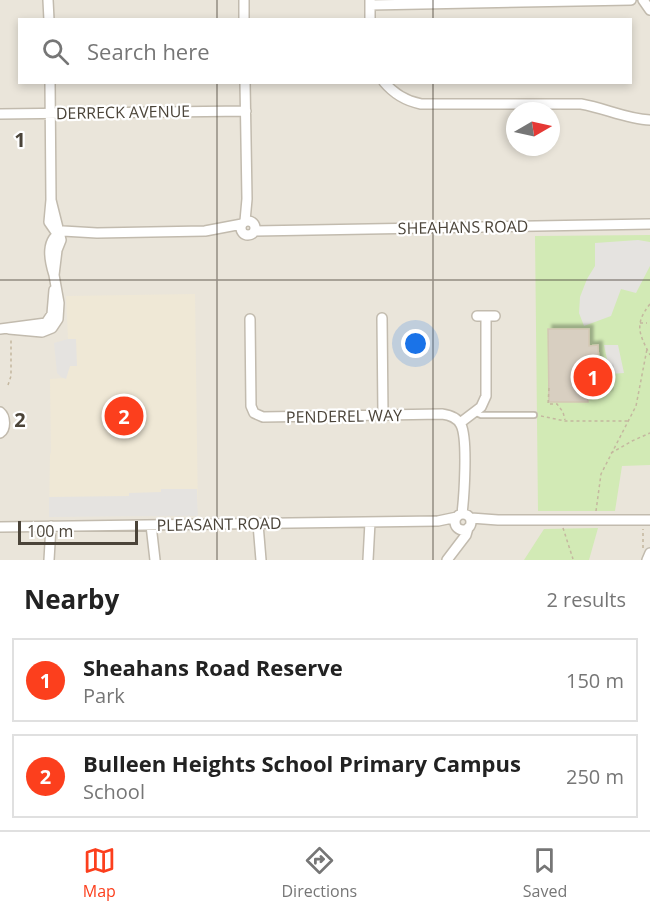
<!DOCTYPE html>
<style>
:root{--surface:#fff;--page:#f2f2f2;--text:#222;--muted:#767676;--line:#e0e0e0;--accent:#fc3f1d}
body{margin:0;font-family:"Open Sans",sans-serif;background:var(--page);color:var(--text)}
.compass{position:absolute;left:506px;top:102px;width:54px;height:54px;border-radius:50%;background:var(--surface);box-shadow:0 3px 9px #0003;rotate:81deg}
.scale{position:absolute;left:18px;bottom:15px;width:120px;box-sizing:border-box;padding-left:6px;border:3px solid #4b4439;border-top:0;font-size:16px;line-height:21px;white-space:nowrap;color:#4b4439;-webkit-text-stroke:4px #fff;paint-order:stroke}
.you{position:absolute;left:416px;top:344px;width:21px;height:21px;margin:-15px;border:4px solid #fff;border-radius:50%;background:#1a73e8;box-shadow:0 0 0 9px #1a73e833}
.badge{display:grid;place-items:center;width:39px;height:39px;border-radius:50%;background:var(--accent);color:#fff;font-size:20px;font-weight:700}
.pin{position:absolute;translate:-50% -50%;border:3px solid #fff;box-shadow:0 2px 6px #0006}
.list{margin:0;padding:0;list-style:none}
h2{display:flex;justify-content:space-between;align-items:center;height:78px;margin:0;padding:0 24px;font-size:26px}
h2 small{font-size:20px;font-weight:400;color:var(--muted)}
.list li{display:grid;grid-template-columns:39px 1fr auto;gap:18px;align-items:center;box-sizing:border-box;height:84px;margin:0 12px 12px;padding:0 12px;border:2px solid var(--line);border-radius:0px}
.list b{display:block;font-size:22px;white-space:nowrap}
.list p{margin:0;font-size:20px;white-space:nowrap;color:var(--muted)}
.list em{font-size:20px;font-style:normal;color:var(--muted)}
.icon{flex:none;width:33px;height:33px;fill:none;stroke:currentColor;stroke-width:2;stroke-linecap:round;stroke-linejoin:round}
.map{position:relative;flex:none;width:650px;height:560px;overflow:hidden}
.search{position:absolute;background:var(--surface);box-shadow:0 3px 9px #0003;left:18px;right:18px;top:18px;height:66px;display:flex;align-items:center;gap:15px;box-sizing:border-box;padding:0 21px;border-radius:0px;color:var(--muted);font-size:22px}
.sheet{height:270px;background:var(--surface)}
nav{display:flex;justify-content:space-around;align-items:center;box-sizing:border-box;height:84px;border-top:2px solid var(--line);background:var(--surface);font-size:16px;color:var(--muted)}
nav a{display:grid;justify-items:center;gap:3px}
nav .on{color:var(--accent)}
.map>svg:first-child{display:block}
</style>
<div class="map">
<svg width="650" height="560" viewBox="0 0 650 560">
<defs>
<filter id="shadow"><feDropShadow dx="4" dy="-4" stdDeviation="1.5" flood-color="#0004"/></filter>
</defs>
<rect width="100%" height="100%" fill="#f6f3ec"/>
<!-- residential -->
<path fill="#eae5da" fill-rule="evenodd" d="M0 0H650V560H0ZM20 20H630V82H20ZM515 111H551V147H515Z"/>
<!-- education -->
<path fill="#efe8d6" d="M195 294 198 516 49 517 50 455 51 452 50 379 65 378 70 366H76L75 339H68L66 296Z"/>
<!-- green -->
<path fill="#d2eab5" d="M650 235V465L622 466 615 511H538L535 236Z
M598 528 589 560H524L544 529Z"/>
<!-- parking -->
<path fill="#e5e3e0" d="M638 240 650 242V266L636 293 621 289 611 316 584 326 579 313 580 297 587 279 595 266V243Z
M68 339H76L77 366H70L66 379 61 377 57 373 54 343Z
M604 345H618L624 373 610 374Z
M161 489H197L198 516 49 517V497L129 496V493L161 492Z"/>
<!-- building -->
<path fill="#d8cfc1" stroke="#d3c7b4" stroke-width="1.5" filter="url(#shadow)" d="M548 329H589V346L598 345 599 371 608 370V393H588V402H549Z"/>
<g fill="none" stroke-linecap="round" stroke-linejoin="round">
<!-- service casing -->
<g stroke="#c2bbae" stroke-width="8">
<path id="service" d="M474 412 481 415H534"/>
</g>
<!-- minor casing -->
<g stroke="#c2bbae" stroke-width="12">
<path id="minor" d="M48 0 49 20
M244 0V20
M370 0V20
M643 0 650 10
M370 5 631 0
M50 82 51 200 49 222 60 238
M384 82C394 94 406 101 421 104H581C605 108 626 119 650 120
M0 114 246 111
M241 228a7 7 0 1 1 14 0a7 7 0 1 1-14 0Z
M245 221 247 199 245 82
M255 231 650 224
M54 275C49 259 45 239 63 231L97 233 205 231 242 224
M477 316H495
M382 318 383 415
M250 319 251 406 254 413 263 417 442 414C450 415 457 417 461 425 468 439 464 497 462 514
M0 329 46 323 52 314 54 290
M9 329 42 332 52 328 58 319 59 303 54 275 57 250 61 240 51 200
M0 412C6 417 6 429 0 433
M460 423 481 407 486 396V316
M455 522a8 8 0 1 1 16 0a8 8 0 1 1-16 0Z
M471 518 498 520H650
M258 524 261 560
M151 525 155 560
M0 527 438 521 457 517
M49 560 51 526
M368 560 370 522
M447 560 466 535 468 528
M647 560 650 553"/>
</g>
<!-- path -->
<path stroke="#c4b79f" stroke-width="1.5" stroke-dasharray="3 3" stroke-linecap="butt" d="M650 304C634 324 639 334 650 355
M640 323H647
M8 385 11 376V339
M549 388 548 404H557L563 412 565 420
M541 416 565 421H628
M611 453 632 441 650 433
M596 511 601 474 636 406 647 349
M563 528 573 559
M643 548V529"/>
<!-- service -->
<use href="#service" stroke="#fff" stroke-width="4.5"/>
<!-- minor -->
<use href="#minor" stroke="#fff" stroke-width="9"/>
</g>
<!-- grid -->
<path fill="none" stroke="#4b4439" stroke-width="1.5" stroke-opacity="0.55" d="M217 0V20M433 0V20M217 82V560M433 82V560M0 280H650"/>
<g text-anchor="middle" stroke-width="4.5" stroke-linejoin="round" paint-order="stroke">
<!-- street labels -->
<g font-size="16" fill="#4b4439" stroke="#fff">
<text transform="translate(123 112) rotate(-1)" y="6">DERRECK AVENUE</text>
<text transform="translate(463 227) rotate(-1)" y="6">SHEAHANS ROAD</text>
<text transform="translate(344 416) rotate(-1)" y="6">PENDEREL WAY</text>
<text transform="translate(219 524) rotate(-1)" y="6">PLEASANT ROAD</text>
</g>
</g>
<g font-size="20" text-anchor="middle" font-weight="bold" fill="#4b4439" stroke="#fff" stroke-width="4.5" stroke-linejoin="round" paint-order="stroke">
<text x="20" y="147">1</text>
<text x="20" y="427">2</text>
</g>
</svg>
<svg class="compass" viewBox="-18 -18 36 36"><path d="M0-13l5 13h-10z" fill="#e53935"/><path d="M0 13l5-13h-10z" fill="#767676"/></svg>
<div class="scale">100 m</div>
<div class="you"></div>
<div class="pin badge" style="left:593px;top:377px">1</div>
<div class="pin badge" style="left:124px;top:416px">2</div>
<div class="search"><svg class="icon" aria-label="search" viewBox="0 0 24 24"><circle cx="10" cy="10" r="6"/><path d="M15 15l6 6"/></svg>Search here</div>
</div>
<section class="sheet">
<h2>Nearby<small>2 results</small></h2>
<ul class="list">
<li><span class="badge">1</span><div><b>Sheahans Road Reserve</b><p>Park</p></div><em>150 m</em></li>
<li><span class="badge">2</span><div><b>Bulleen Heights School Primary Campus</b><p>School</p></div><em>250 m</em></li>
</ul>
</section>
<nav>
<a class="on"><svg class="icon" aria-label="map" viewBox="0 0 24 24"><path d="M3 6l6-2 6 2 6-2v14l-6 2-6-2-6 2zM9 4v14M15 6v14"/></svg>Map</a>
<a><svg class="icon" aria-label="directions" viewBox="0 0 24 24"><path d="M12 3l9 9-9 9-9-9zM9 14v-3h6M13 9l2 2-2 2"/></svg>Directions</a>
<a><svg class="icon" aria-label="saved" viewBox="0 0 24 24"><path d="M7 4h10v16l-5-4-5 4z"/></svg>Saved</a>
</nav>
